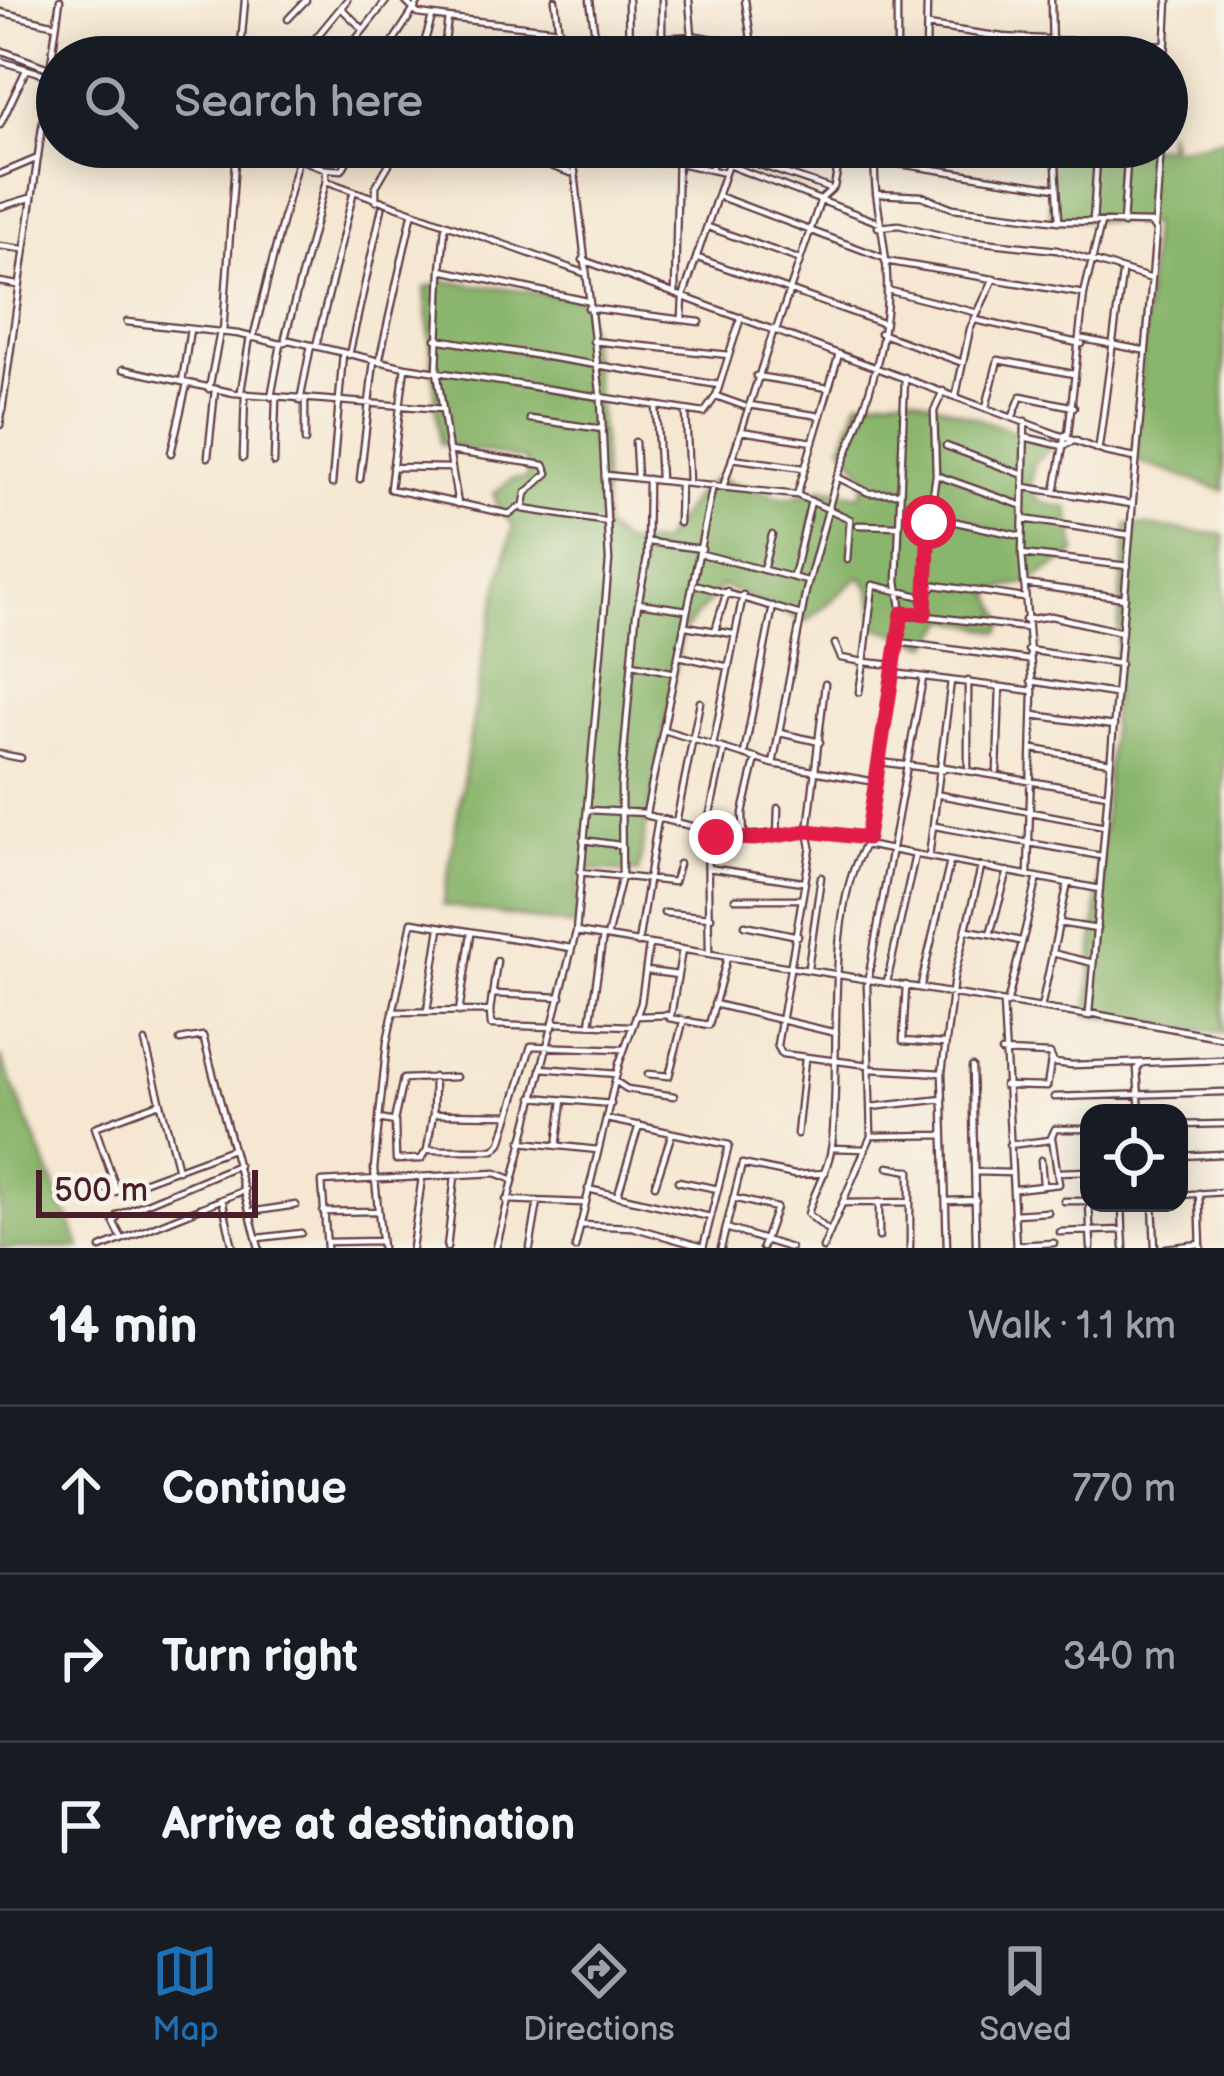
<!DOCTYPE html>
<meta charset="utf-8">
<style>
:root{--surface:#171b24;--page:#20242c;--text:#f1f3f6;--muted:#9ea1a6;--line:#363941;--accent:#1f6fb2}
body{margin:0;font-family:"Balsamiq Sans",sans-serif;background:var(--page);color:var(--text)}
.controls{position:absolute;right:36px;bottom:36px;display:grid;overflow:hidden;border-radius:24px;box-shadow:0 6px 30px #0003}
.controls button{width:108px;height:108px;display:grid;place-items:center;padding:0;border:0;border-bottom:3px solid var(--line);background:var(--surface);color:var(--text);font:60px sans-serif}
.scale{position:absolute;left:36px;bottom:30px;width:222px;box-sizing:border-box;padding-left:12px;border:6px solid #4a1f2b;border-top:0;font-size:33px;line-height:42px;white-space:nowrap;color:#4a1f2b;-webkit-text-stroke:9px #f7f3e8;paint-order:stroke}
.stop{position:absolute;width:36px;height:36px;margin:-27px;border:9px solid #e11d48;border-radius:50%;background:#fff}
.stop.end{background:#e11d48;border-color:#fff;box-shadow:0 3px 12px #0008}
.list{margin:0;padding:0;list-style:none}
h2{display:flex;justify-content:space-between;align-items:center;height:156px;margin:0;padding:0 48px;font-size:51px}
h2 small{font-size:39px;font-weight:400;color:var(--muted)}
.list li{display:grid;grid-template-columns:78px 1fr auto;gap:36px;align-items:center;box-sizing:border-box;height:168px;padding:0 48px;border-top:3px solid var(--line)}
.list b{display:block;font-size:45px;white-space:nowrap}
.list em{font-size:39px;font-style:normal;color:var(--muted)}
.icon{flex:none;width:66px;height:66px;fill:none;stroke:currentColor;stroke-width:2;stroke-linecap:round;stroke-linejoin:round}
.map{position:relative;flex:none;width:1224px;height:1248px;overflow:hidden}
.search{position:absolute;background:var(--surface);box-shadow:0 6px 30px #0003;left:36px;right:36px;top:36px;height:132px;display:flex;align-items:center;gap:30px;box-sizing:border-box;padding:0 42px;border-radius:66px;color:var(--muted);font-size:45px}
.sheet{height:660px;background:var(--surface)}
nav{display:flex;justify-content:space-around;align-items:center;box-sizing:border-box;height:168px;border-top:3px solid var(--line);background:var(--surface);font-size:33px;color:var(--muted)}
nav a{display:grid;justify-items:center;gap:6px}
nav .on{color:var(--accent)}
.map>svg:first-child{display:block}
</style>
<div class="map">
<svg width="1224" height="1248" viewBox="0 0 1224 1248">
<rect width="100%" height="100%" fill="#f7f3e8"/>
<filter id="ink" filterUnits="userSpaceOnUse"><feTurbulence type="fractalNoise" baseFrequency=".00833" numOctaves="2"/><feDisplacementMap in="SourceGraphic" scale="24" xChannelSelector="R" yChannelSelector="G"/><feConvolveMatrix kernelMatrix="1 2 1 2 8 2 1 2 1" color-interpolation-filters="sRGB"/></filter>
<filter id="wash" filterUnits="userSpaceOnUse"><feTurbulence type="fractalNoise" baseFrequency=".004" numOctaves="4" result="noise"/><feDisplacementMap in="SourceGraphic" scale="48" xChannelSelector="R" yChannelSelector="G"/><feGaussianBlur stdDeviation="2.7" result="paint"/><feColorMatrix in="noise" values="0 0 0 0 0 0 0 0 0 0 0 0 0 0 0 0 0 1.4 0 .05"/><feComposite in="paint" operator="in"/></filter>
<g filter="url(#wash)">
<rect width="100%" height="100%" fill="#f5e7d1"/>
<!-- forest -->
<path fill="#8ab56c" stroke="#6a6a4c" stroke-width="3" d="M1167 129 1172 149 1224 138V491L1134 460 1152 224 1050 218 1049 147H1167Z
M445 281 584 299 602 440 604 528 624 544 661 543 698 491 716 478 785 499 823 488 860 495 867 479 843 445 859 400 909 394 1052 445 1034 463 1030 491 1043 503 1068 508 1076 553 1028 583 990 591 1005 622 1000 632 949 619 930 645 879 628 870 589 860 576 806 622 722 586 682 632 638 873 581 869 575 926 443 905 484 651 513 525 497 508 494 493 512 479H527L526 460 440 444 425 288Z
M1127 524 1224 535V1033L1088 1015Z
M0 1055 81 1248H0Z"/>
</g>
<g filter="url(#ink)">
<g fill="none" stroke-linecap="round" stroke-linejoin="round">
<!-- street casing -->
<g stroke="#643d44" stroke-width="9">
<path id="street" d="M404 0 418 14 448 18 443 57
M555 0 562 57
M590 0 596 43
M628 0 629 57
M662 0V41
M689 0 692 36
M745 0 752 45 869 48 870 57
M1051 0 1052 57
M341 8 363 29
M0 12 56 25
M448 18 560 30
M288 19 306 0
M927 26 1003 37 1165 45
M658 42 660 57
M561 43 696 36 752 45V57
M839 43 841 57
M445 48 494 57
M869 48 897 51V0
M0 50 51 69
M897 51 926 54 927 0
M240 57 245 0
M300 57 347 0
M342 57 387 0
M383 57 420 0
M420 57 432 17
M718 57 722 41
M1165 57 1168 0
M0 61 57 78
M0 125 26 70
M266 147 326 169V181L584 273
M539 147 542 163 571 173
M876 147C870 192 886 233 887 278 890 343 862 419 837 477L869 493H900
M995 147 1056 155
M1055 147 1059 221 1151 223 1156 231 1089 1013 1224 1038
M573 159 675 162 725 173
M874 160 1056 188
M311 162 317 147
M728 165 877 222
M771 168 778 147
M326 169 342 170 355 147
M711 170 716 147
M0 174 38 158
M876 194 922 196 953 208 1059 221
M718 196 884 258
M376 201V186L399 147
M0 207 30 198
M1093 222 1097 159
M1123 224 1128 147
M1155 226 1161 147
M708 227 798 259
M878 227 899 225 956 239 1057 250 1152 279
M0 246 22 249
M698 258 882 323
M583 260 1105 452 1135 458
M885 261 1084 294
M441 270 445 228
M0 282 18 285
M887 290 978 313
M675 294 678 147
M587 301 441 270 437 371 449 451 544 465 548 473 526 493 523 509 608 522
M588 308 700 322
M682 318 683 297 731 155 828 188
M976 320 1082 344
M127 322 238 334 281 344 289 340 405 367 704 413 716 396 741 317
M776 330 821 199 834 187 842 147
M223 332 236 147
M880 333 963 363
M253 338 298 159
M285 338 326 181
M436 339 719 385
M1083 339 1142 350
M593 341 729 355
M316 346 353 194
M349 355 382 208
M379 362 412 215
M405 367 390 489 509 514 520 507
M123 369 234 393 443 409
M756 376 828 388
M905 377 897 581 902 613 865 845 1100 889
M182 382 190 329
M209 389 220 332
M241 391 250 337
M943 391 934 411 936 475 1023 506
M956 395 970 329 994 278
M716 396 744 406
M271 397 281 344
M300 401 311 345
M305 401V441
M749 405 820 416
M656 407 660 479
M986 407 998 360 1074 374
M686 411 689 483
M1013 416 1021 396 1074 407
M530 419 603 429
M1025 421 1022 554 1033 691 1028 875
M0 425 60 0
M741 431 813 442
M1068 435 1084 294 1101 223
M1024 437 1063 446 1076 440
M635 442 637 478
M946 446 1024 475
M1099 446 1122 274
M449 451 458 504
M171 453 187 384
M208 457 215 390
M243 458 245 393
M732 458 803 468
M274 463 276 398
M392 467 451 468
M606 475 797 495 850 519 847 560
M837 477 806 591 773 764 876 782
M360 479 374 361
M332 484 343 353
M724 484 774 329
M1024 487 1131 504
M1055 492 1065 435
M797 495 839 354
M1023 519 1130 535
M679 523 680 483
M858 525 899 526
M930 533 947 520 1021 536
M649 542 702 549
M702 554 807 581
M1022 554 1128 566
M763 570 772 535
M793 577 811 501
M1024 584 1125 598
M698 585 801 615
M639 603 687 610
M902 613 1026 628
M925 614 927 537 936 475
M1025 620 1051 616 1122 632
M686 626 733 634
M715 631 727 591
M899 642 1028 660
M835 644 841 658 864 662 859 692
M1028 650 1120 664
M679 656 729 667
M633 664 675 673
M894 665 864 662 873 585 923 597 935 585 1024 598
M893 673 1033 691
M968 681V766
M1031 681 1115 694
M825 684 808 831 811 847 777 1045 782 1054 869 1065
M1033 715 1114 726
M664 730 773 764
M780 733 820 742
M713 745 743 595
M1033 749 1110 762
M0 754 21 758
M744 754 773 606
M880 762 943 770
M944 767 1107 794
M997 771 1000 687
M940 795 1105 826
M588 810 646 813 713 485
M645 815 704 829
M676 823 700 702
M935 826 1101 856
M808 831 867 838
M706 837 808 833
M777 837 778 808
M744 839 743 813 756 758
M583 840 619 845
M929 857 951 681
M708 868 803 882
M1008 871 990 934 1020 941
M580 872 674 882 679 864
M735 899H802
M664 913 711 917
M1059 923 1068 883
M745 925 798 936
M967 930 990 934
M576 932 1090 1016
M607 937 622 876 621 786 636 615 647 558 648 479
M638 943 658 819
M709 951 707 827 724 749
M1052 953 1093 963
M808 968 821 877
M648 971 678 975
M887 982 915 855
M906 985 903 1041 943 1044
M921 985 950 862
M494 994 561 997
M1003 1003 1016 1248
M714 1004 836 1033
M1007 1004 1038 877
M1041 1008 1059 923 1097 929
M427 1011 440 928
M490 1011 491 1025 553 1027
M393 1012 490 1011 497 961
M459 1012 471 934
M636 1016 671 1015 682 950
M669 1018 709 1025 727 958
M554 1023 631 1026
M590 1024 603 936
M180 1040 203 1036 259 1248
M145 1042 178 1170
M1001 1052 1050 1054 1054 1063 1072 1065 1224 1060
M972 1067 976 1245
M541 1068 617 1074
M870 1069 942 1073
M648 1074 669 1076 683 1022
M615 1081 627 1089 674 1096
M1004 1086 1047 1087 1051 1061
M533 1097 611 1104
M1054 1097 1224 1092
M871 1107 943 1099
M433 1113 434 1077
M1140 1113 1137 1069 1142 1063
M379 1118 387 1042 412 922 571 948
M607 1119 729 1145 703 1248
M394 1121 403 1079 456 1077
M1179 1125 1224 1124
M797 1134 805 1059
M871 1136 943 1135
M521 1142 598 1150
M1009 1145 1050 1140 1055 1129H1089
M557 1146 563 1101
M832 1148 865 1149
M427 1150 433 1114 510 1115
M1179 1156 1224 1154
M1041 1160 1043 1184
M888 1167 910 1171V1248
M975 1172 1011 1173
M1058 1172 1089 1171
M678 1181 718 1189
M655 1185 672 1133
M588 1189 710 1217
M1016 1189 1059 1184 1052 1138
M117 1191 95 1127 160 1103
M1199 1193 1201 1248
M618 1194 639 1125
M1179 1195 1224 1192
M733 1198 776 1208 762 1248
M222 1199 233 1248
M506 1200 583 1203
M947 1201 976 1200
M1064 1201H1088
M86 1203 232 1149
M844 1203 910 1202
M1089 1203 1091 1248
M1122 1203 1123 1230
M1153 1203 1155 1248
M250 1212 296 1205
M323 1212 376 1211
M1015 1214 1048 1212
M580 1225 632 1227 703 1247
M726 1228 790 1248
M830 1232 808 1214C814 1190 829 1170 832 1144 841 1065 824 911 865 845
M1060 1232 1123 1230 1124 1248
M879 1237V1202
M258 1238 301 1233
M122 1239 114 1223 118 1215 238 1165
M327 1242 381 1241
M1016 1245 1054 1243
M101 1248 245 1190
M327 1248 322 1182 496 1173 511 1179
M382 1248 374 1169 379 1119 395 1122 396 1160 421 1159 427 1150H494L501 1143 531 1046 624 1049
M412 1248 422 1178
M447 1248 455 1176
M496 1248 576 932 609 561 601 400 572 147
M530 1248 538 1201
M575 1248 619 1064 641 1003 649 946
M721 1248 742 1164 795 1175 825 1173
M823 1248 871 1136 867 985 923 678
M947 1248 942 1073 954 977 981 868
M1166 1248 1200 1244"/>
</g>
<!-- street -->
<use href="#street" stroke="#fff" stroke-width="4.5"/>
</g>
</g>
<g fill="none" stroke-linecap="round" stroke-linejoin="round" filter="url(#ink)">
<!-- route -->
<path stroke="#e11d48" stroke-width="15" d="M716 837 754 839 808 831 867 838 902 613 925 614 929 522"/>
</g>
</svg>
<div class="controls">
<button><svg class="icon" aria-label="locate" viewBox="0 0 24 24"><circle cx="12" cy="12" r="6"/><path d="M12 2v4M12 18v4M2 12h4M18 12h4"/></svg></button>
</div>
<div class="scale">500 m</div>
<div class="stop" style="left:929px;top:522px"></div>
<div class="stop end" style="left:716px;top:837px"></div>
<div class="search"><svg class="icon" aria-label="search" viewBox="0 0 24 24"><circle cx="10" cy="10" r="6"/><path d="M15 15l6 6"/></svg>Search here</div>
</div>
<section class="sheet">
<h2>14 min<small>Walk · 1.1 km</small></h2>
<ul class="list">
<li><svg class="icon" aria-label="ahead" viewBox="0 0 24 24"><path d="M12 20V5M6 11l6-6 6 6"/></svg><div><b>Continue</b></div><em>770 m</em></li>
<li><svg class="icon" aria-label="right" viewBox="0 0 24 24"><path d="M7 20v-9h11M14 6l5 5-5 5"/></svg><div><b>Turn right</b></div><em>340 m</em></li>
<li><svg class="icon" aria-label="arrive" viewBox="0 0 24 24"><path d="M6 21V4h12l-3 4 3 4H6"/></svg><div><b>Arrive at destination</b></div></li>
</ul>
</section>
<nav>
<a class="on"><svg class="icon" aria-label="map" viewBox="0 0 24 24"><path d="M3 6l6-2 6 2 6-2v14l-6 2-6-2-6 2zM9 4v14M15 6v14"/></svg>Map</a>
<a><svg class="icon" aria-label="directions" viewBox="0 0 24 24"><path d="M12 3l9 9-9 9-9-9zM9 14v-3h6M13 9l2 2-2 2"/></svg>Directions</a>
<a><svg class="icon" aria-label="saved" viewBox="0 0 24 24"><path d="M7 4h10v16l-5-4-5 4z"/></svg>Saved</a>
</nav>
